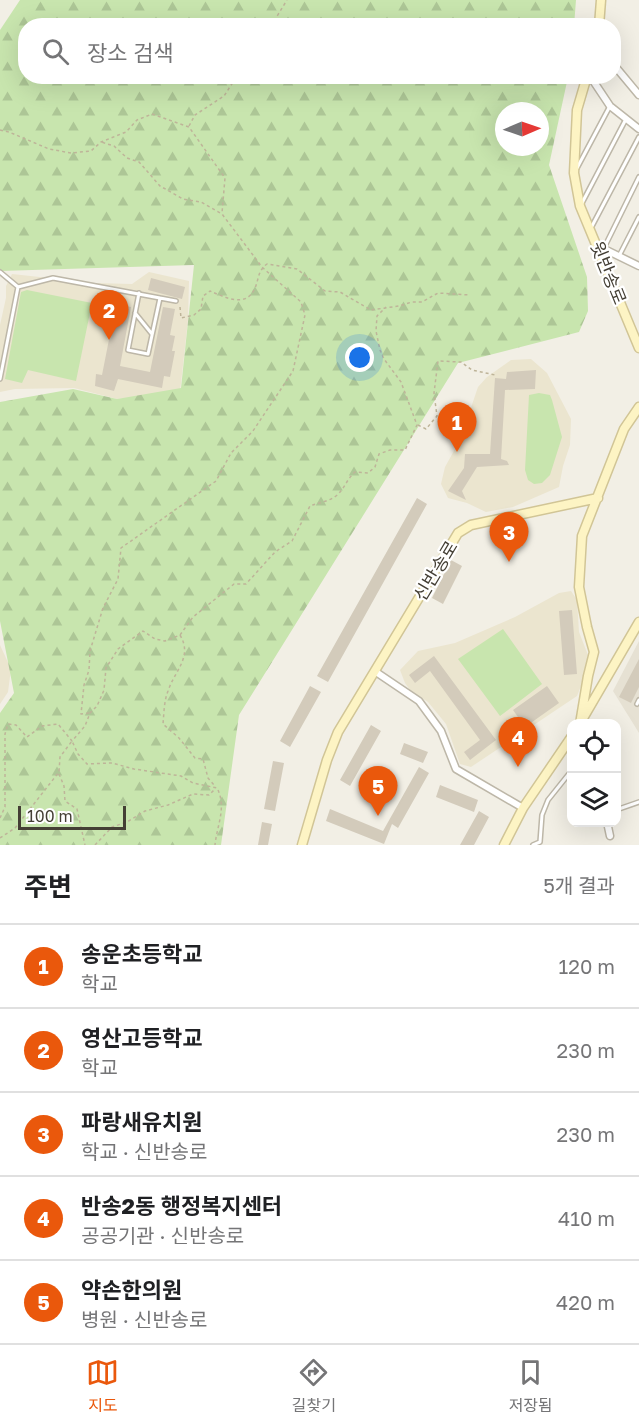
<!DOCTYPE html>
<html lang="ko">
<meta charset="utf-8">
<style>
:root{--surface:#fff;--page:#f6f6f6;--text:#202124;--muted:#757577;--line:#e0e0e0;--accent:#ea580c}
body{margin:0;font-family:"Golos Text","Noto Sans KR",sans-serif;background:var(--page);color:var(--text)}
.controls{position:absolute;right:18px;bottom:18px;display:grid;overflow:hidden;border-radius:12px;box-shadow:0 6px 24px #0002}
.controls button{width:54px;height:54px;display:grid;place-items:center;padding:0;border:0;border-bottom:2px solid var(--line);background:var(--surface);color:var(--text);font:30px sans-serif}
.compass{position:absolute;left:495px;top:102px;width:54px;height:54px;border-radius:50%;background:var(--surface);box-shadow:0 6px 24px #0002;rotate:88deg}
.scale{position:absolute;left:18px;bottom:15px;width:108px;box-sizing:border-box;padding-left:6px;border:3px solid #443f35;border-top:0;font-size:16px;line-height:21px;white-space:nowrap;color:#443f35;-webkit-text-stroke:4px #fff;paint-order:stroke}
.you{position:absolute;left:360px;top:358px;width:21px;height:21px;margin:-15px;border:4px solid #fff;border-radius:50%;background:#1a73e8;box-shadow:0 0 0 9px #1a73e833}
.badge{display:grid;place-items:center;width:39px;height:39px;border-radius:50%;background:var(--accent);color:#fff;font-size:20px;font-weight:700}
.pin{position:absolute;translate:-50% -50px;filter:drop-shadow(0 2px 3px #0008)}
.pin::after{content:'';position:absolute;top:32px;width:21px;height:18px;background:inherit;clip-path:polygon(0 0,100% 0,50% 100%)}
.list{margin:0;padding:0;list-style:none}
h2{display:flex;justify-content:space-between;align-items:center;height:78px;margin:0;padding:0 24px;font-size:26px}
h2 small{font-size:20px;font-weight:400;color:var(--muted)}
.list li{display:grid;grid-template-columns:39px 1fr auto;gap:18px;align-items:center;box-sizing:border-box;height:84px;padding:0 24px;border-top:2px solid var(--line)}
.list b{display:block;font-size:22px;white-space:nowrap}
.list p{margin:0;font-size:20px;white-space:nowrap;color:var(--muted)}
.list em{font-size:20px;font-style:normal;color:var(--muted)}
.icon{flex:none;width:33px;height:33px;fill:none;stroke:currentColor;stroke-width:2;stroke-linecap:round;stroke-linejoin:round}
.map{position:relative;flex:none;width:639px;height:845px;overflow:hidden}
.search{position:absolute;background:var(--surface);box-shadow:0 6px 24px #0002;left:18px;right:18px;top:18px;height:66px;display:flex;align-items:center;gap:15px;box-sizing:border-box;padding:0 21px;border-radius:24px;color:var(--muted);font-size:22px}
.sheet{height:498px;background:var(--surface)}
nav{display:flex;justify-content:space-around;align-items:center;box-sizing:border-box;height:84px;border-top:2px solid var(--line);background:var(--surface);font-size:16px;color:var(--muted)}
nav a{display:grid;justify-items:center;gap:3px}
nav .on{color:var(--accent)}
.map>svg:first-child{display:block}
</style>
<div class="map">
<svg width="639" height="845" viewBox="0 0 639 845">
<defs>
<pattern id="forest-firs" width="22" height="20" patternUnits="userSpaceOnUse" patternTransform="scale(1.5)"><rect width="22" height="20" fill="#c8e5ae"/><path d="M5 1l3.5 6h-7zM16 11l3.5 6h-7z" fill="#adc696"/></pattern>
</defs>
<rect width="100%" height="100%" fill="#f2efe5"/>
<!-- residential -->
<path fill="#e6e1d3" d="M639 641V733L613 691Z"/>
<!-- education -->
<path fill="#ebe5cf" d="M149 272 189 281 188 320 180 392 117 399 74 388 15 389 0 392V325L6 298V286L12 274 95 283 132 284Z
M531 359 547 373 571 419 570 445 563 466 559 487 513 507 486 512 467 503 448 498 441 484 445 467 460 440 478 387 487 377 511 360Z
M571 591 577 600 579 632 588 655 583 681 577 696 471 767 460 764 446 724 428 702 410 690 405 683 400 670 418 651 455 643 515 617 559 593Z
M0 645 11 669 8 692 0 704Z"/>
<!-- forest -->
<path fill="url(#forest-firs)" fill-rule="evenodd" d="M20 0H576L574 26H26V76L568 77 549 165 587 277 588 311 579 332 458 363 239 715 221 845H0V713L14 693 0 621V402L73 389 117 399 181 388 194 265 0 271V30ZM504 111H540V147H504Z"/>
<!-- pitch -->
<path fill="#c8e5ae" d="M27 290 92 303 76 381 28 370 22 383 5 379 21 292Z
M539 393 550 395 552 400 562 437 550 475 542 483 534 484 528 480 525 470 529 395Z
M503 629 542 684 500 716 458 659Z"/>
<!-- building -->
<path fill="#d3cbbb" d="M151 278 185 287 182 299 148 290Z
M116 304 131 307 120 366 150 372 163 307 175 309 170 335 175 336 172 351H175L170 377 164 376 162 388 118 379 114 391 95 386 96 374 102 375Z
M536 370 535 389 505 390 501 459 507 461 509 465 477 467 462 491 466 500 448 491 464 468 465 454H490L495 378 506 379 507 372Z
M417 498 427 504 328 682 317 676Z
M451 560 462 566 443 604 432 598Z
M572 610 577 674 564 675 559 611Z
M434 656 496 740 470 760 464 752 480 740 430 671 415 683 409 675Z
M639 659V687L631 703 619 697Z
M310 686 321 692 290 747 280 741Z
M547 686 559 703 525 727 513 710Z
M371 725 381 731 350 786 340 780Z
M404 743 428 752 423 763 400 754Z
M273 761 284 763 275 811 264 809Z
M419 767 429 773 398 828 392 824 384 844 326 821 330 809 383 831Z
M440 785 478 800 474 812 436 797Z
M479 811 489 817 474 845H460Z
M262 822 272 824 268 845H258Z"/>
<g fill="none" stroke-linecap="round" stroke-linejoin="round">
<!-- lane casing -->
<g stroke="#bdb7a8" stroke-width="6">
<path id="lane" d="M577 168 610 106
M582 203 626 119
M591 228 639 137
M604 248 639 177
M619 256 639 217
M0 272 18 287 53 278 176 301
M139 293 128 350 148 354 160 298
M135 313 152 334
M0 379 18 287
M637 704 639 700
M616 810 639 802
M533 845 540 842 542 815 548 800 572 770"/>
</g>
<!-- street casing -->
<g stroke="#bdb7a8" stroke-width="9">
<path id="street" d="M614 65 639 95
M590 76 610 106 639 129
M598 246 639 266
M376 672 419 701 441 731 456 769 523 808
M607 822 610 836"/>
</g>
<!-- secondary casing -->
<g stroke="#d1c596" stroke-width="11">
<path id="secondary" d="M599 26 601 0
M587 76 577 110 574 173 580 206 639 348
M582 720 639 622
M580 724 588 676 594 652 587 627 579 587 582 536 624 429 639 407
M302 845 327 760 338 732 458 533 471 525 598 498
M504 845 523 808 572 736"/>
</g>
<!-- path -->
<path stroke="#beb499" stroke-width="1.5" stroke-dasharray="3 3" stroke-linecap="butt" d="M271 26 287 0
M189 126 195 115 224 96 237 76
M0 130 9 132 49 149 71 153 91 151 101 142 126 132 137 120 152 114 189 127 225 178 222 213
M180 307 181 318 194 315 201 309 203 296 210 291C224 297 245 308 254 290 259 281 257 271 267 264L297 269 325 291 340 292 371 310 399 306 412 302H422L438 293 470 295
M418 425 426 429 437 416 434 393 438 361 461 362 472 370 495 375
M180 635C193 657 175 670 168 691 164 701 164 713 163 724L179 738 195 758 203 759 208 778 215 786
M89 713 81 714 84 685 89 670 90 651 103 608 118 579 121 548 216 481 231 453 253 431 293 371 305 315 301 302 262 267 222 214 201 202 183 199 160 186 139 162 127 158 114 146 101 142
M59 774 64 786 65 801 77 809 85 845
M0 818 5 807V734L8 724 16 725 27 737 42 726 58 724 72 741 85 726 90 713 97 706 104 690 106 668 118 649 143 631 155 639 165 641 180 635 193 617 234 584H246L275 552 292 541 310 506C320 502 333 501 340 492 346 485 348 478 355 472L368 473 375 467 379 454 390 450H405L417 425 401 382 384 359 380 350 376 331 377 316 386 307
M0 838 15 828 59 772 60 757 72 741 78 754 87 764 112 763 134 769 181 776 193 783 217 788C227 807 217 825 215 845
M95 845 112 827 127 822 145 811 168 805 193 794 209 795 215 789"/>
<!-- lane -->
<use href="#lane" stroke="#fff" stroke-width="3"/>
<!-- street -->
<use href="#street" stroke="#fff" stroke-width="6"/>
<!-- secondary -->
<use href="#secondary" stroke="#fdf4c4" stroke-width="8"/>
</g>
<g text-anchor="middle" stroke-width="4.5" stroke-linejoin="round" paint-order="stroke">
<!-- street labels -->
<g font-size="18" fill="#443f35" stroke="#fff">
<text transform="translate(608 273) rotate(68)" y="6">윗반송로</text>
<text transform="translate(436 571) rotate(-59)" y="6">신반송로</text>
</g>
</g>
</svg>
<div class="controls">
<button><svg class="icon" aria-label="locate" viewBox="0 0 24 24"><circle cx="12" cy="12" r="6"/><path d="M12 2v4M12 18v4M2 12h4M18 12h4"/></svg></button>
<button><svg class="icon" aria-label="layers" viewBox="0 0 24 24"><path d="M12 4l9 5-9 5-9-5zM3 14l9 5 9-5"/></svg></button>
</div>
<svg class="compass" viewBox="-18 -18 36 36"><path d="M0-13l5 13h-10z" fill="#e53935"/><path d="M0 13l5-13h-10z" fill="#757577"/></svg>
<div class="scale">100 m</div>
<div class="you"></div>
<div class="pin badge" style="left:457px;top:452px">1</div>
<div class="pin badge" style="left:109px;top:340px">2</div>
<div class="pin badge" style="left:509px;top:562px">3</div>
<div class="pin badge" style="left:518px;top:767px">4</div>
<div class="pin badge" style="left:378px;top:816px">5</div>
<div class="search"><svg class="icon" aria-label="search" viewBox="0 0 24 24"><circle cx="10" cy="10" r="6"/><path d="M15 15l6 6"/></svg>장소 검색</div>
</div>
<section class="sheet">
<h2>주변<small>5개 결과</small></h2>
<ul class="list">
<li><span class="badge">1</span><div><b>송운초등학교</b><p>학교</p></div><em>120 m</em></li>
<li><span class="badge">2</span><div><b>영산고등학교</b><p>학교</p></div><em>230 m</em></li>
<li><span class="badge">3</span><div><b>파랑새유치원</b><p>학교 · 신반송로</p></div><em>230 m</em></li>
<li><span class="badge">4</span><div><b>반송2동 행정복지센터</b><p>공공기관 · 신반송로</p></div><em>410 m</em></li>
<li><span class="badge">5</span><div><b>약손한의원</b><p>병원 · 신반송로</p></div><em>420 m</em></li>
</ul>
</section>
<nav>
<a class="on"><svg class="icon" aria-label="map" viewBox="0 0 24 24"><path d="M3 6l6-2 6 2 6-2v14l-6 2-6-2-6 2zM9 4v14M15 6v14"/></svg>지도</a>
<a><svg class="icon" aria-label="directions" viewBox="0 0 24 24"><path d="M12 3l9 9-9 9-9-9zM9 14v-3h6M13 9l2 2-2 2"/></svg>길찾기</a>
<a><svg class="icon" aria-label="saved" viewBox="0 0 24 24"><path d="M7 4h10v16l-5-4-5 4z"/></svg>저장됨</a>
</nav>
